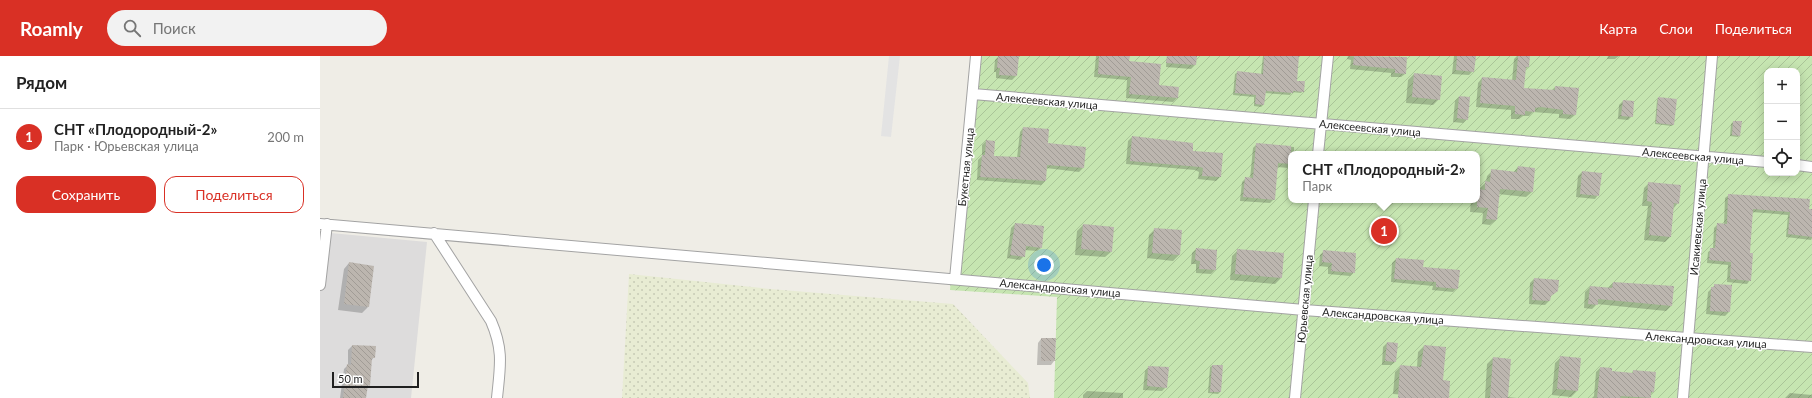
<!DOCTYPE html>
<html lang="ru">
<meta charset="utf-8">
<style>
:root{--surface:#fff;--page:#f2f2f2;--text:#222;--muted:#767676;--line:#e0e0e0;--accent:#d93025}
body{margin:0;font-family:Lato,sans-serif;background:var(--page);color:var(--text)}
.controls{position:absolute;right:12px;top:12px;display:grid;overflow:hidden;border-radius:8px;box-shadow:0 2px 10px #0003}
.controls button{width:36px;height:36px;display:grid;place-items:center;padding:0;border:0;border-bottom:1px solid var(--line);background:var(--surface);color:var(--text);font:20px sans-serif}
.scale{position:absolute;left:12px;bottom:10px;width:87px;box-sizing:border-box;padding-left:4px;border:2px solid #1f1f1f;border-top:0;font-size:11px;line-height:14px;white-space:nowrap;color:#1f1f1f;-webkit-text-stroke:3px #fff;paint-order:stroke}
.you{position:absolute;left:724px;top:209px;width:14px;height:14px;margin:-10px;border:3px solid #fff;border-radius:50%;background:#1a73e8;box-shadow:0 0 0 6px #1a73e833}
.badge{display:grid;place-items:center;width:26px;height:26px;border-radius:50%;background:var(--accent);color:#fff;font-size:13px;font-weight:700}
.pin{position:absolute;translate:-50% -50%;border:2px solid #fff;box-shadow:0 1px 4px #0006}
.popup{position:absolute;left:968px;top:95px;width:192px;height:52px;box-sizing:border-box;display:grid;place-content:center;border-radius:8px;background:var(--surface);filter:drop-shadow(0 1px 3px #0005);font-size:13px;white-space:nowrap;color:var(--muted)}
.popup b{font-size:15px;color:var(--text)}
.popup::after{content:'';position:absolute;left:50%;top:100%;margin-left:-8px;border:8px solid transparent;border-top-color:var(--surface)}
.list{margin:0;padding:0;list-style:none}
h2{display:flex;justify-content:space-between;align-items:center;height:52px;margin:0;padding:0 16px;font-size:17px}
h2 small{font-size:13px;font-weight:400;color:var(--muted)}
.list li{display:grid;grid-template-columns:26px 1fr auto;gap:12px;align-items:center;box-sizing:border-box;height:56px;padding:0 16px;border-top:1px solid var(--line)}
.list b{display:block;font-size:15px;white-space:nowrap}
.list p{margin:0;font-size:13px;white-space:nowrap;color:var(--muted)}
.list em{font-size:13px;font-style:normal;color:var(--muted)}
.actions{display:flex;gap:8px;padding:12px 16px}
.actions a{flex:1;padding:9px 0;border:1px solid var(--accent);border-radius:12px;text-align:center;font-size:14px;color:var(--accent)}
.actions .main{background:var(--accent);color:#fff}
.icon{flex:none;width:22px;height:22px;fill:none;stroke:currentColor;stroke-width:2;stroke-linecap:round;stroke-linejoin:round}
.map{position:relative;flex:none;width:1492px;height:342px;overflow:hidden}
header{display:flex;align-items:center;gap:24px;box-sizing:border-box;height:56px;padding:0 20px;background:var(--accent);color:#fff}
header strong{font-size:19px}
nav{display:flex;gap:22px;margin-inline-start:auto;font-size:14px}
.search{width:280px;height:36px;background:var(--page);display:flex;align-items:center;gap:10px;box-sizing:border-box;padding:0 14px;border-radius:22px;color:var(--muted);font-size:15px}
main{display:flex}
aside{flex:1;background:var(--surface)}
.map>svg:first-child{display:block}
</style>
<header>
<strong>Roamly</strong>
<div class="search"><svg class="icon" aria-label="search" viewBox="0 0 24 24"><circle cx="10" cy="10" r="6"/><path d="M15 15l6 6"/></svg>Поиск</div>
<nav><a>Карта</a><a>Слои</a><a>Поделиться</a></nav>
</header>
<main>
<aside>
<h2>Рядом<small></small></h2>
<ul class="list">
<li><span class="badge">1</span><div><b>СНТ «Плодородный-2»</b><p>Парк · Юрьевская улица</p></div><em>200 m</em></li>
</ul>
<div class="actions"><a class="main">Сохранить</a><a>Поделиться</a></div>
</aside>
<div class="map">
<svg width="1492" height="342" viewBox="0 0 1492 342">
<defs>
<pattern id="farmland-dots" width="8" height="8" patternUnits="userSpaceOnUse"><rect width="8" height="8" fill="#e8ecd3"/><path d="M2 2h.1M6 6h.1" fill="none" stroke="#c7cab5" stroke-width="1.8" stroke-linecap="round"/></pattern>
<pattern id="garden-furrows" width="10" height="10" patternUnits="userSpaceOnUse"><rect width="10" height="10" fill="#c6e5b1"/><path d="M-1 1l2-2M0 10L10 0M9 11l2-2" fill="none" stroke="#aac498"/></pattern>
<pattern id="building-back-hatch" width="6" height="6" patternUnits="userSpaceOnUse"><rect width="6" height="6" fill="#bcb6af"/><path d="M-1 5l2 2M0 0l6 6M5-1l2 2" fill="none" stroke="#a19c96"/></pattern>
</defs>
<rect width="100%" height="100%" fill="#efede6"/>
<!-- residential -->
<path fill="#dddcdc" d="M0 176 107 186 91 342H0Z"/>
<!-- farmland -->
<path fill="url(#farmland-dots)" d="M309 218 450 233 633 248 708 327 710 342H302Z"/>
<!-- garden -->
<path fill="url(#garden-furrows)" fill-rule="evenodd" d="M651 0H1492V342H734L737 241 630 234ZM1447 15H1477V117H1447ZM971 98H1157V144H971Z"/>
<!-- parking -->
<path fill="#e3e3e3" d="M569 0H580L571 81 561 80Z"/>
<!-- shadow -->
<path fill="#0003" d="M679 0 696 20 692 24 676 22V16H674L675 4Z
M776 0H809L808 6 837 30 857 42 853 46 806 42 807 24 774 21Z
M847 0H876L875 9 871 13 846 11Z
M943 0H978L976 26 983 35 981 37 972 36 970 39 945 37 943 49 941 51 934 50V41L913 39 915 18 918 16 941 18Z
M1028 0 1086 2 1085 18 1081 21H1071V17L1030 13 1031 4 1027 3Z
M1134 0H1155L1153 15 1149 19 1132 18Z
M1197 0H1209L1208 11 1205 14 1203 33 1231 35 1235 31 1255 59 1250 63 1239 62V58L1213 56 1209 60H1203L1199 63H1191V54L1156 51 1158 27 1162 22 1192 25 1194 3Z
M1288 0H1299L1295 3H1287Z
M1094 18 1119 43 1113 49 1086 47 1088 24Z
M1139 41 1147 63 1143 67 1133 66 1135 45Z
M1339 42 1353 68 1352 70 1335 68 1337 44Z
M1303 45 1312 60 1308 64 1298 63 1299 49Z
M1413 66 1420 79 1418 81 1410 80 1411 68Z
M703 72 763 112 759 116 726 112 725 125 721 129 657 124 658 104 662 100V89L666 85 672 100 697 102 700 76Z
M812 81 872 96 900 121 896 125 878 123 879 116 875 114 806 108 808 85Z
M937 88 974 91V98H971V110L969 112 957 111 954 143 950 147 920 145 922 126 926 122 930 123 933 92Z
M1198 111 1212 136 1206 141 1178 138 1176 164 1170 169 1162 168 1163 157 1150 156 1151 144H1157V134H1160V132L1166 126 1167 120 1172 115 1193 117Z
M1262 116 1278 139 1275 143 1256 141 1258 120Z
M1329 127 1358 147 1353 153 1350 181 1345 186 1324 184 1328 150H1322L1324 132Z
M1409 139 1492 154V182L1491 184 1466 181 1468 159 1432 156 1429 198 1430 224 1427 228 1407 226 1408 209 1387 207 1388 196 1393 193 1394 172 1398 168 1404 169 1405 142Z
M695 168 721 192 717 195 704 194V200L700 204 687 202 691 172Z
M763 169 791 196 785 201 755 199 757 175Z
M835 173 859 199 853 205 827 202 829 179Z
M876 193 895 214 891 218 876 217V208H871L872 197Z
M918 194 961 222 955 228 910 224 912 200Z
M1004 195 1034 216 1030 220 1008 218V211L999 210 1000 199Z
M1076 203 1102 212 1137 232 1133 236 1112 234 1113 230 1071 226 1072 207Z
M29 207 48 251 42 257 18 254 24 213Z
M1214 223 1237 235 1230 241 1229 245 1225 249 1209 248 1210 227Z
M1293 227 1351 250 1346 255 1277 248 1272 253 1264 252 1265 236 1270 231 1288 232Z
M1395 229 1409 256 1405 260 1386 258 1388 236Z
M721 283 734 305 731 309H717L718 287Z
M1067 287 1075 306 1071 309H1062L1063 291Z
M32 290 54 301 51 305 49 329 47 331 45 342H20L24 313 28 309V294Z
M1104 290 1122 325 1128 342H1100V340L1073 338 1075 316 1081 310 1097 311 1098 296Z
M1241 301 1257 335 1251 341 1232 339 1235 307Z
M1173 302 1187 341 1197 342H1165L1167 308Z
M892 310H902L900 336 898 338 888 337 890 311Z
M829 311 846 331 842 335 823 334 825 315Z
M1280 312 1291 316 1311 318 1313 315 1333 336 1330 339V342H1272L1274 340 1276 316Z
M767 335 803 337V342H763V339Z
M1470 337 1492 339V342H1465Z"/>
<!-- building -->
<path fill="url(#building-back-hatch)" d="M678 0H699L697 20 679 19 680 12H677Z
M779 0H810L809 5 841 8 839 29 859 31 858 42 809 38 811 21 778 18Z
M847 0H877L876 9 846 7Z
M944 0H979L977 25H985L984 36 973 35V37L946 35 944 49 935 48 936 39 915 37 917 15 943 18Z
M1034 0 1087 1 1086 18 1075 17V13L1033 9Z
M1137 0H1156L1154 16 1136 14Z
M1198 0H1210L1209 11H1206L1204 32 1235 34V30L1259 32 1256 59 1243 58V54L1221 51 1215 52V56L1205 55V59L1195 58V50L1160 47 1162 21 1196 24Z
M1094 17 1122 20 1120 44 1092 41Z
M1139 40 1150 41 1148 64 1137 62Z
M1338 41 1357 43 1354 69 1336 67Z
M1303 44 1314 45 1313 61 1301 60Z
M1413 65H1422L1420 80 1412 79Z
M703 71 729 73 728 87 766 91 764 112 727 109 726 125 660 121 662 99H665L666 84 675 85 674 100 700 101Z
M812 80 873 87V95L903 97 901 121 882 120 883 112 880 111 810 105Z
M936 87 971 90V108L958 107 955 144 923 141 925 121 933 122Z
M1198 110 1215 112 1213 136 1180 133 1177 164 1166 163 1168 152 1157 151V133L1165 134V125L1170 126 1171 113 1197 116Z
M1262 115 1282 117 1279 140 1260 138Z
M1328 126 1361 129 1359 148 1354 147 1351 181 1329 179 1332 146 1327 145Z
M1408 138 1490 143 1489 153H1492V181L1468 178 1470 156 1433 153 1430 197H1433L1431 225 1410 223 1411 206 1389 204 1390 192H1395L1397 167 1407 168Z
M695 167 724 170 722 192 706 190 705 201 690 199Z
M763 168 794 171 792 196 761 193Z
M834 172 862 174 860 199 832 197Z
M876 192 897 194 896 214 879 213 880 205 875 204Z
M917 193 964 197 962 222 915 218Z
M1003 194 1036 197 1035 217 1011 215 1012 207 1002 206Z
M1076 202 1104 204 1103 211 1140 214 1138 233 1116 231V226L1074 223Z
M29 206 54 210 49 251 24 248Z
M1214 222 1239 224 1238 235 1231 240 1230 245 1212 244Z
M1293 226 1354 230 1352 250 1278 243V249L1268 248 1270 230 1292 232Z
M1394 228 1412 229 1410 256 1390 255 1391 231H1394Z
M721 282H736L735 305H721Z
M1067 286 1078 287 1076 306 1065 305Z
M32 289 56 290 55 302H52L50 330 48 329 46 342H23L27 308 31 309Z
M1104 289 1126 291 1123 324 1130 325 1129 342H1078L1080 309 1101 311Z
M1240 300 1261 302 1258 335 1237 333Z
M1173 301 1191 303 1188 342H1170Z
M892 309H903L901 336H890Z
M828 310 849 311 847 332 827 330Z
M1280 311 1292 312V315L1313 317V314L1336 316 1334 336H1331V342L1301 340 1300 342H1277Z"/>
<g fill="none" stroke-linecap="round" stroke-linejoin="round">
<!-- minor casing -->
<g stroke="#a3a3a3" stroke-width="12">
<path id="minor" d="M653 38 1447 106
M998 98 1008 0
M1477 109 1492 111
M0 168 984 254 1492 291
M114 177 171 265C184 295 180 311 177 342
M635 223 656 0
M0 229 7 168
M975 342 994 144
M1363 342 1392 0"/>
</g>
<!-- minor -->
<use href="#minor" stroke="#fff" stroke-width="10"/>
</g>
<g text-anchor="middle" stroke-width="3" stroke-linejoin="round" paint-order="stroke">
<!-- street labels -->
<g font-size="11" fill="#1f1f1f" stroke="#fff">
<text transform="translate(727 45) rotate(5)" y="4">Алексеевская улица</text>
<text transform="translate(1050 72) rotate(5)" y="4">Алексеевская улица</text>
<text transform="translate(1373 100) rotate(5)" y="4">Алексеевская улица</text>
<text transform="translate(646 111) rotate(-84)" y="4">Букетная улица</text>
<text transform="translate(1378 171) rotate(-85)" y="4">Исакиевская улица</text>
<text transform="translate(740 232) rotate(5)" y="4">Александровская улица</text>
<text transform="translate(985 243) rotate(-85)" y="4">Юрьевская улица</text>
<text transform="translate(1063 260) rotate(4)" y="4">Александровская улица</text>
<text transform="translate(1386 284) rotate(4)" y="4">Александровская улица</text>
</g>
</g>
</svg>
<div class="controls">
<button>+</button>
<button>−</button>
<button><svg class="icon" aria-label="locate" viewBox="0 0 24 24"><circle cx="12" cy="12" r="6"/><path d="M12 2v4M12 18v4M2 12h4M18 12h4"/></svg></button>
</div>
<div class="scale">50 m</div>
<div class="you"></div>
<div class="pin badge" style="left:1064px;top:175px">1</div>
<div class="popup"><b>СНТ «Плодородный-2»</b>Парк</div>
</div>
</main>
